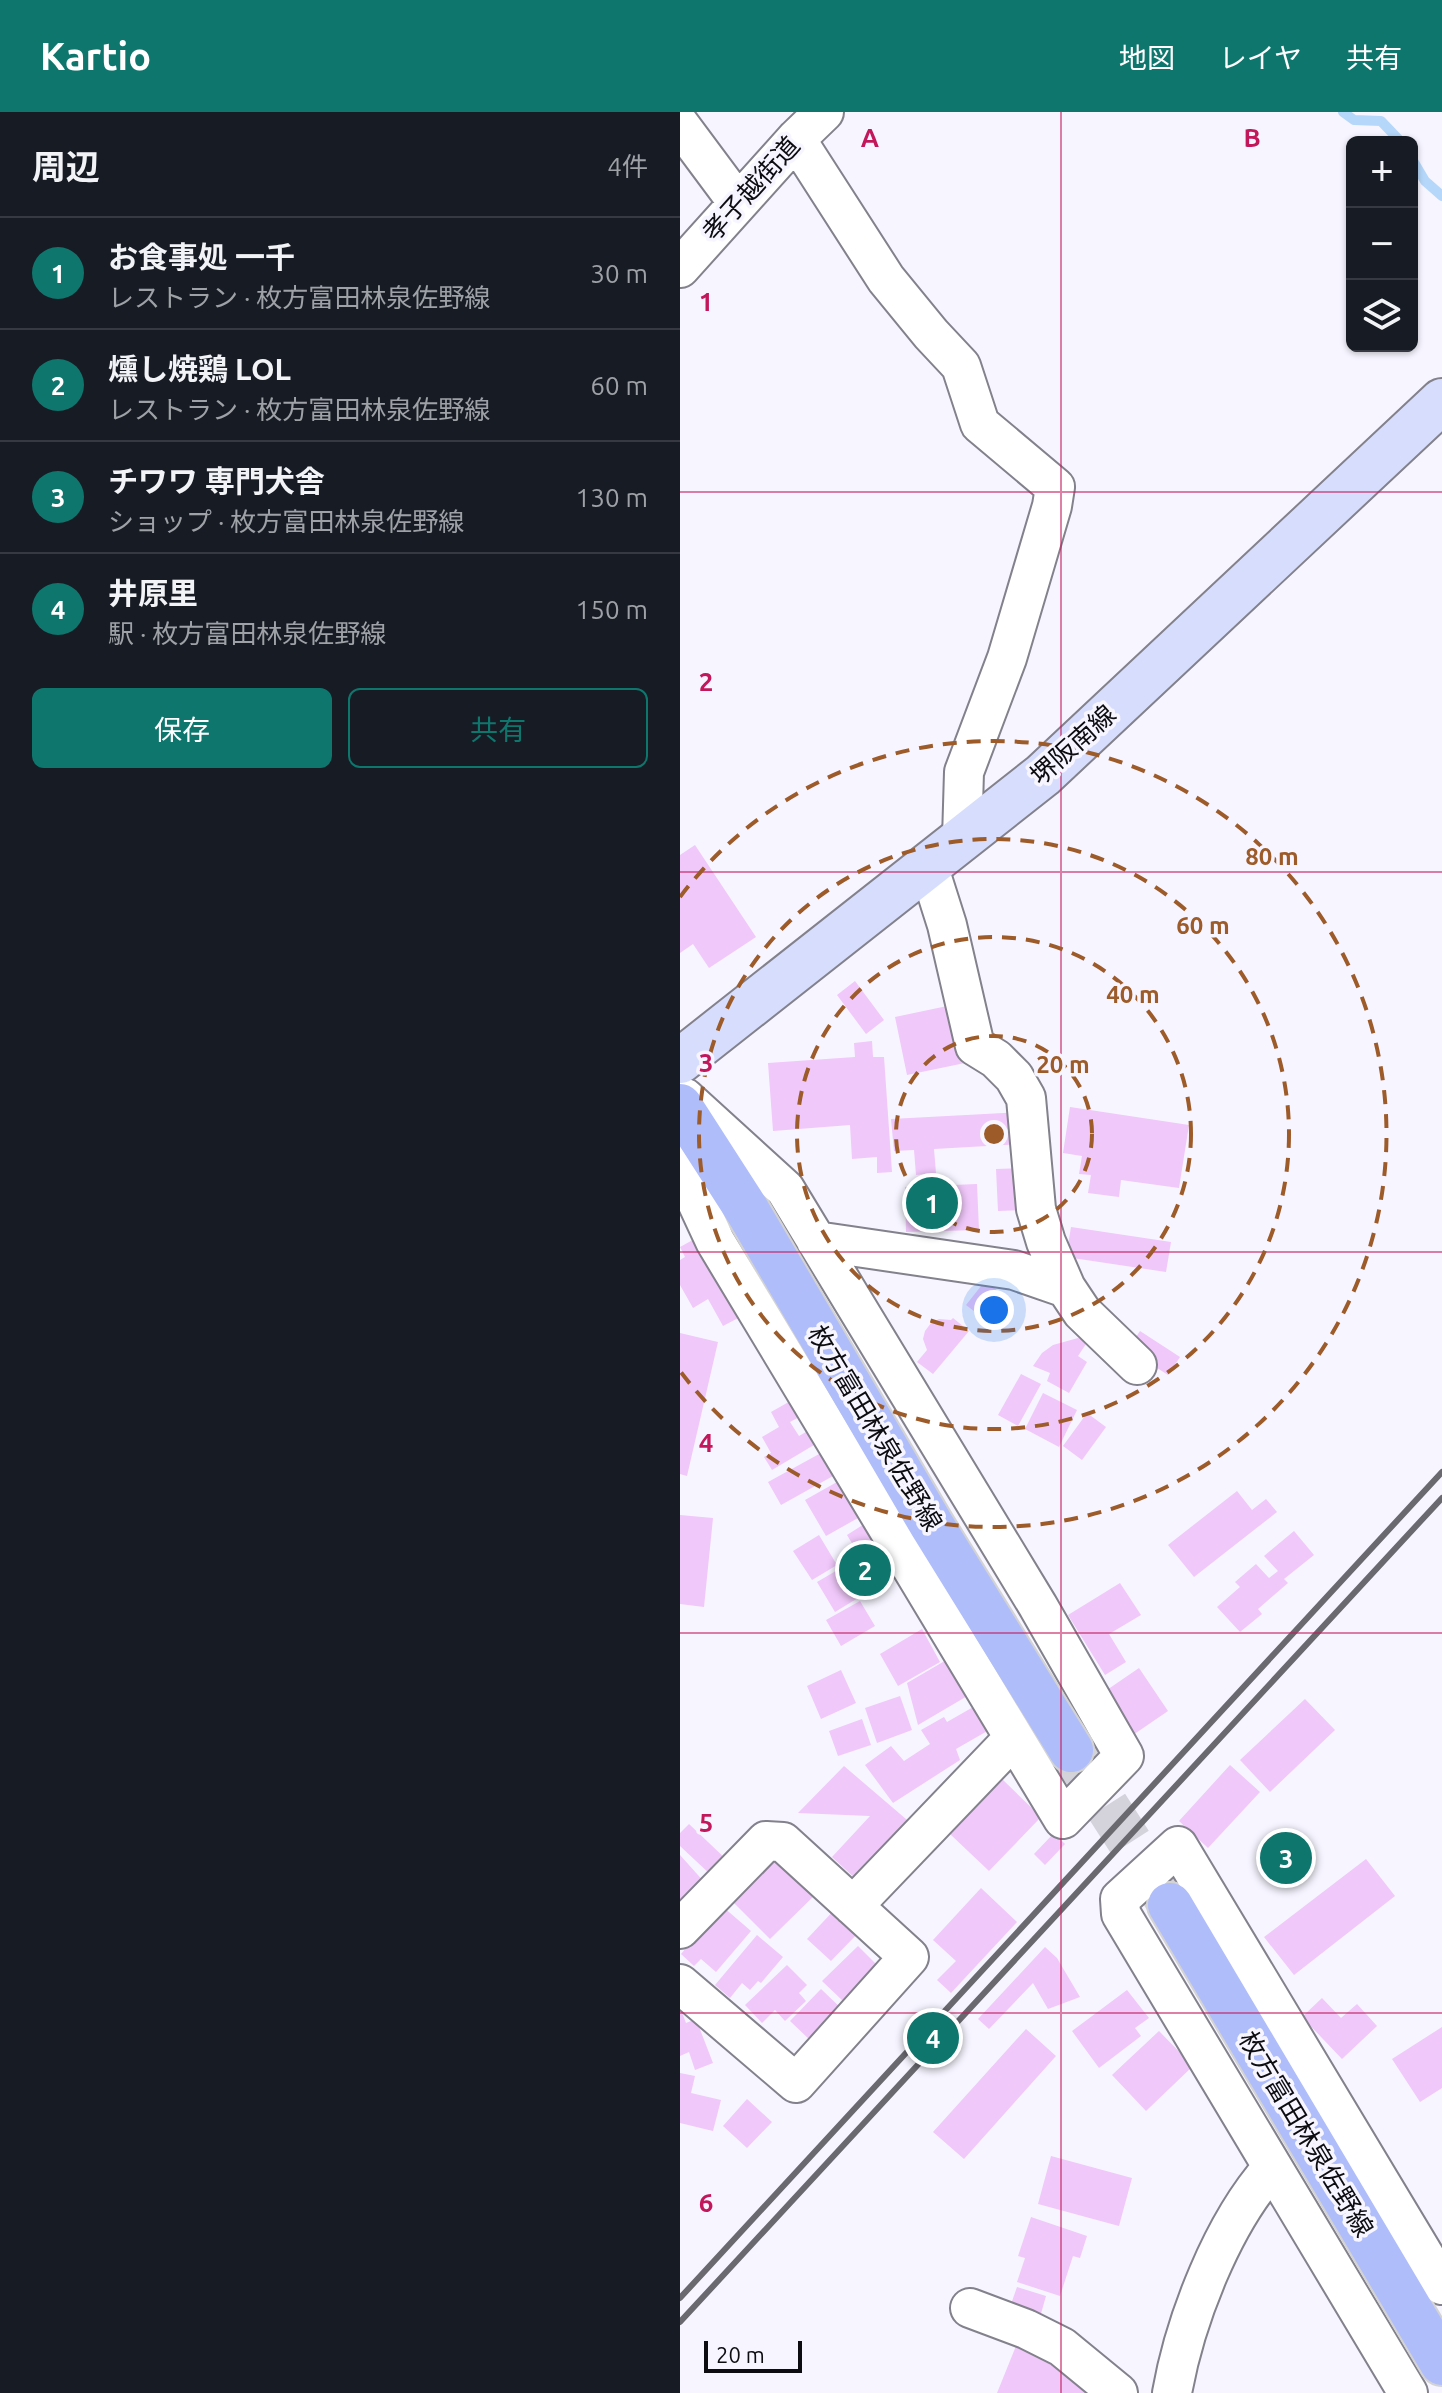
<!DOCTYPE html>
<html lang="ja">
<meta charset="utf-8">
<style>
:root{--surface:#171b24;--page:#242831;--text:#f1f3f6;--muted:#9ea1a6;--line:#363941;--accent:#0f766e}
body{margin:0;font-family:Ubuntu,"Noto Sans JP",sans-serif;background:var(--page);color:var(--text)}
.controls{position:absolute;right:24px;top:24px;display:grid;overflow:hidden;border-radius:12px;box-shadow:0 2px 6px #0004}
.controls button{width:72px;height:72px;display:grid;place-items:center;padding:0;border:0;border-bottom:2px solid var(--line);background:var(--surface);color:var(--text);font:40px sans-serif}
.scale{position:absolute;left:24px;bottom:20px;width:98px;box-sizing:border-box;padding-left:8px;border:4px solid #0d0c10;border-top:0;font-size:22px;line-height:28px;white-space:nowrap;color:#0d0c10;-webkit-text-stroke:6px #f7f5ff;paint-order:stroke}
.you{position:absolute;left:314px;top:1198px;width:28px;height:28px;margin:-20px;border:6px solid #fff;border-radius:50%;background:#1a73e8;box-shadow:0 0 0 12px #1a73e833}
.badge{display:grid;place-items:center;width:52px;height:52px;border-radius:50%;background:var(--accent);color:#fff;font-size:26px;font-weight:700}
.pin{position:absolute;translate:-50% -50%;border:4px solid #fff;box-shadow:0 2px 8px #0006}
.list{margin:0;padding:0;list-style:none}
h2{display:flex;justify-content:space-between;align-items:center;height:104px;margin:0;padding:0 32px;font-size:34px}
h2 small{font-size:26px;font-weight:400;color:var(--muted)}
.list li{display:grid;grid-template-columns:52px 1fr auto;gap:24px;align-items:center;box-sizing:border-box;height:112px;padding:0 32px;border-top:2px solid var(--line)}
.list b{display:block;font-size:30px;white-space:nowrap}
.list p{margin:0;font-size:26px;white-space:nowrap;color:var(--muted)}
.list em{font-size:26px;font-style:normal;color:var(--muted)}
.actions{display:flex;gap:16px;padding:24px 32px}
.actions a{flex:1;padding:18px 0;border:2px solid var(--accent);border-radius:12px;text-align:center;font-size:28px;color:var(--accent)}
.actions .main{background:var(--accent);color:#fff}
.icon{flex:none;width:44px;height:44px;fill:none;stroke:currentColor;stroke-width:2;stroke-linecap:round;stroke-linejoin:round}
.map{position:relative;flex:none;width:762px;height:2281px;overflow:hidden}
header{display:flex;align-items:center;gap:48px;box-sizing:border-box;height:112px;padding:0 40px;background:var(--accent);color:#fff}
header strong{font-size:38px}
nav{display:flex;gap:44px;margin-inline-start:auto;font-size:28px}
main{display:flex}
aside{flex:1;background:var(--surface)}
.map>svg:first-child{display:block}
</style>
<header>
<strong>Kartio</strong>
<nav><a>地図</a><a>レイヤ</a><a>共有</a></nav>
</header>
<main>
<aside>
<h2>周辺<small>4件</small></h2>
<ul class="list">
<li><span class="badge">1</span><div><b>お食事処 一千</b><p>レストラン · 枚方富田林泉佐野線</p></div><em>30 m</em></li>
<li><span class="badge">2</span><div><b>燻し焼鶏 LOL</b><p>レストラン · 枚方富田林泉佐野線</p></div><em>60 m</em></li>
<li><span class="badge">3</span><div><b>チワワ 専門犬舎</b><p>ショップ · 枚方富田林泉佐野線</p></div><em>130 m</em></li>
<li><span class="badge">4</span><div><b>井原里</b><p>駅 · 枚方富田林泉佐野線</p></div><em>150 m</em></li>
</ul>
<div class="actions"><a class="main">保存</a><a>共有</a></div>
</aside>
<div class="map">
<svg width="762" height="2281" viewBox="0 0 762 2281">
<rect width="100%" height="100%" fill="#f7f5ff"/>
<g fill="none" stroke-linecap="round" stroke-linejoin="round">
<!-- stream -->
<path stroke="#b5d7f9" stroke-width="10" d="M663 0 674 8 701 9 721 30
M732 47 745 69 762 84"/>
</g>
<!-- building -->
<path fill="#f0c8fa" d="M15 733 76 825 29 856 13 832 0 841V743Z
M175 869 204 908 186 922 157 883Z
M272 893 285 951 227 963 215 905Z
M192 929 193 945H204L212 1060 197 1061V1045L172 1047 170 1013 93 1019 88 951 175 945 174 931Z
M390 995 509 1013 499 1076 441 1068 439 1085 408 1081 411 1063 399 1062 402 1044 383 1041Z
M342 1000 344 1032 254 1037 256 1061 236 1063 234 1038 214 1039 211 1007Z
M346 1056 347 1098 318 1099 316 1057Z
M297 1072 299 1118 226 1120 225 1075Z
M391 1115 491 1130 486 1160 386 1145Z
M20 1124 64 1203 43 1214 28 1187 13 1196 0 1173V1148L5 1145 0 1135Z
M305 1169 322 1182 303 1206 286 1193Z
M273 1206 289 1219 253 1262 237 1250 247 1238 243 1227 245 1219 251 1211 259 1207 271 1208Z
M460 1219 500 1245 488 1263 448 1237Z
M0 1221 38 1230 7 1364 0 1362Z
M398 1226 408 1229 398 1244 407 1250 389 1281 367 1269 370 1261 353 1254 362 1241 373 1233Z
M341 1262 361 1272 338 1314 318 1303Z
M363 1281 397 1298 379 1335 345 1317Z
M114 1287 123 1303 110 1310 119 1324 131 1317 139 1330 92 1358 84 1345 91 1341 82 1325 99 1315 91 1300Z
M407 1301 426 1315 402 1348 383 1334Z
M141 1341 153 1364 101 1393 88 1370Z
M157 1370 178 1406 146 1424 125 1388Z
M557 1379 572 1398 586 1387 597 1400 514 1465 488 1433Z
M0 1403 33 1406 24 1495 0 1492Z
M189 1409 213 1450 186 1466 176 1449 181 1446 167 1423Z
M614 1419 634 1443 604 1467 608 1471 578 1497 582 1502 560 1520 537 1495 560 1475 555 1470 576 1452 589 1466 598 1459 584 1444Z
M139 1423 157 1453 132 1468 113 1439Z
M161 1456 178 1486 155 1500 137 1470Z
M440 1471 461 1503 429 1522 446 1550 425 1563 388 1503Z
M180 1489 195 1514 161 1534 146 1508Z
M242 1517 260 1550 218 1574 200 1542Z
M268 1547 289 1583 238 1613 227 1571Z
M459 1556 488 1599 450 1625 421 1582Z
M161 1558 176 1591 141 1607 127 1574Z
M220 1584 232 1618 197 1631 185 1596Z
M625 1587 655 1618 590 1680 560 1648Z
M295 1594 309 1618 276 1637 280 1648 213 1691 185 1653 211 1634 224 1649 250 1632 241 1618 264 1605 267 1610Z
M182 1607 191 1633 158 1644 149 1619Z
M550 1653 580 1680 528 1736 499 1709Z
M164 1654 233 1713 178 1769 152 1745 190 1704 118 1701Z
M322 1667 361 1705 309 1759 270 1722Z
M9 1712 47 1748 32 1764 0 1734V1721Z
M374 1721 385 1732 365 1753 354 1742Z
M0 1743 26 1772 0 1799Z
M99 1744 137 1781 90 1827 53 1790Z
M686 1747 715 1784 614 1863 584 1825Z
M301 1776 337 1810 271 1881 257 1868 276 1849 253 1828Z
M42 1794 71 1819 36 1860 21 1847 14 1854 1 1842Z
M157 1795 181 1818 151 1849 127 1827Z
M77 1823 103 1845 81 1871 78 1869 70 1878 62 1871 50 1886 35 1873Z
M178 1834 199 1855 164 1890 142 1869Z
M365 1835 377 1846 400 1885 368 1897 353 1871 309 1917 298 1907Z
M107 1853 127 1873 119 1881 126 1889 105 1909 95 1898 82 1911 65 1893Z
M141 1877 162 1897 131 1929 110 1909Z
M447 1878 469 1906 455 1916 461 1924 419 1956 392 1919Z
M642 1886 661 1906 677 1892 697 1914 662 1947 622 1905Z
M0 1895 6 1911 16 1907 33 1951 15 1958 9 1940 0 1944Z
M762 1915V1976L740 1990 712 1947Z
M346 1917 376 1944 284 2047 253 2020Z
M479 1919 513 1954 466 1999 432 1963Z
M0 1961 15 1964 11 1981 41 1988 33 2019 0 2011Z
M67 1987 92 2010 67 2036 43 2014Z
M371 2044 452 2066 439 2114 358 2092Z
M351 2105 407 2124 400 2146 393 2144 380 2184 337 2170 345 2146 338 2144Z
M337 2175 366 2184 360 2205 330 2195Z
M336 2234 414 2265 408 2281H317Z"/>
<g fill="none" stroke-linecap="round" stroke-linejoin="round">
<!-- primary-tunnel -->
<path stroke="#d4d2db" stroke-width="44" stroke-dasharray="44 22" stroke-linecap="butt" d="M391 1638 490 1793"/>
<!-- minor casing -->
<g stroke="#83818c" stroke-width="42">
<path id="minor" d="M0 13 58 91
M116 27 206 167 251 222 281 254 300 312 375 375 372 394 327 546 284 660 282 727
M0 156 116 27 144 0
M248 753 267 813 295 934 316 947 334 965 346 986 356 1097 366 1130 386 1176 402 1200 457 1253
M0 1031 15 1086 35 1129 383 1707 444 1644 358 1494 105 1077 5 986
M136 1129 334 1158 386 1176
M173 1794 334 1626
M0 1817 86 1729 103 1730 229 1845 116 1971 0 1872
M290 2196 346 2217 382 2235 438 2281
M492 2281C505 2208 542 2112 592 2056
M728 2281 441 1802 440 1787 498 1734 762 2173"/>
</g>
<!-- secondary casing -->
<g stroke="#83818c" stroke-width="48">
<path id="secondary" d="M0 949 363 663 762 289"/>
</g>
<!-- primary casing -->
<g stroke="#d3d3d4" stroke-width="48">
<path id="primary" d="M0 994 67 1098 251 1412 391 1638
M490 1793 762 2251"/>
</g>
<!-- minor -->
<use href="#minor" stroke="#fff" stroke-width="38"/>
<!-- secondary -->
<use href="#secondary" stroke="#d7defd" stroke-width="44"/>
<!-- primary -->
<use href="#primary" stroke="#afbdfb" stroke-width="44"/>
<!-- rail -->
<path stroke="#6b6970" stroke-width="6" d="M0 2186 762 1360
M0 2210 762 1386"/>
</g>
<!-- grid -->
<path fill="none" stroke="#c2185b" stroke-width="2" stroke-opacity="0.55" d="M381 0V2281M0 380H762M0 760H762M0 1140H762M0 1521H762M0 1901H762"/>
<!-- distance rings -->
<g fill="none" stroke="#9d5b29" stroke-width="4" stroke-dasharray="14 10">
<circle cx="314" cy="1022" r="98"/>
<circle cx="314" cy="1022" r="197"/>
<circle cx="314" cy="1022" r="295"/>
<path d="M0 785A393 393 0 1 1 0 1259"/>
</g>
<g text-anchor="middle" stroke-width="7" stroke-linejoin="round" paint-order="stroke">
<!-- street labels -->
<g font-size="26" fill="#0d0c10" stroke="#f7f5ff">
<text transform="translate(71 77) rotate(-48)" y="9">孝子越街道</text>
<text transform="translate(393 633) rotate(-42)" y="9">堺阪南線</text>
<text transform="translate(195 1316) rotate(59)" y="9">枚方富田林泉佐野線</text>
<text transform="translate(626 2022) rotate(59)" y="9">枚方富田林泉佐野線</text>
</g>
</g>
<g font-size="26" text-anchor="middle" font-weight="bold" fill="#c2185b" stroke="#f7f5ff" stroke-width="7" stroke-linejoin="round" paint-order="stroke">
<text x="190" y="35">A</text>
<text x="572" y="35">B</text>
<text x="26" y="199">1</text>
<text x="26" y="579">2</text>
<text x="26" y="960">3</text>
<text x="26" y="1340">4</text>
<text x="26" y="1720">5</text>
<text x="26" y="2100">6</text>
</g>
<circle cx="314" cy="1022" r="12" fill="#9d5b29" stroke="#f7f5ff" stroke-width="4"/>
<g font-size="24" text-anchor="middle" font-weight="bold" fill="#9d5b29" stroke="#f7f5ff" stroke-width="7" stroke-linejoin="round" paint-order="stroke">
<text x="592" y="753">80 m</text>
<text x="523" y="822">60 m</text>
<text x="453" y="891">40 m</text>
<text x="383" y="961">20 m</text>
</g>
</svg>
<div class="controls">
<button>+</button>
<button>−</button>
<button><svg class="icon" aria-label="layers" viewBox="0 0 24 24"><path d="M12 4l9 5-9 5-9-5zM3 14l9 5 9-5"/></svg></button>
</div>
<div class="scale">20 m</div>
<div class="you"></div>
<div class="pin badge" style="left:252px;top:1091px">1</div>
<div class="pin badge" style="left:185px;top:1458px">2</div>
<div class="pin badge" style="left:606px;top:1746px">3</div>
<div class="pin badge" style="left:253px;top:1926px">4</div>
</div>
</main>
